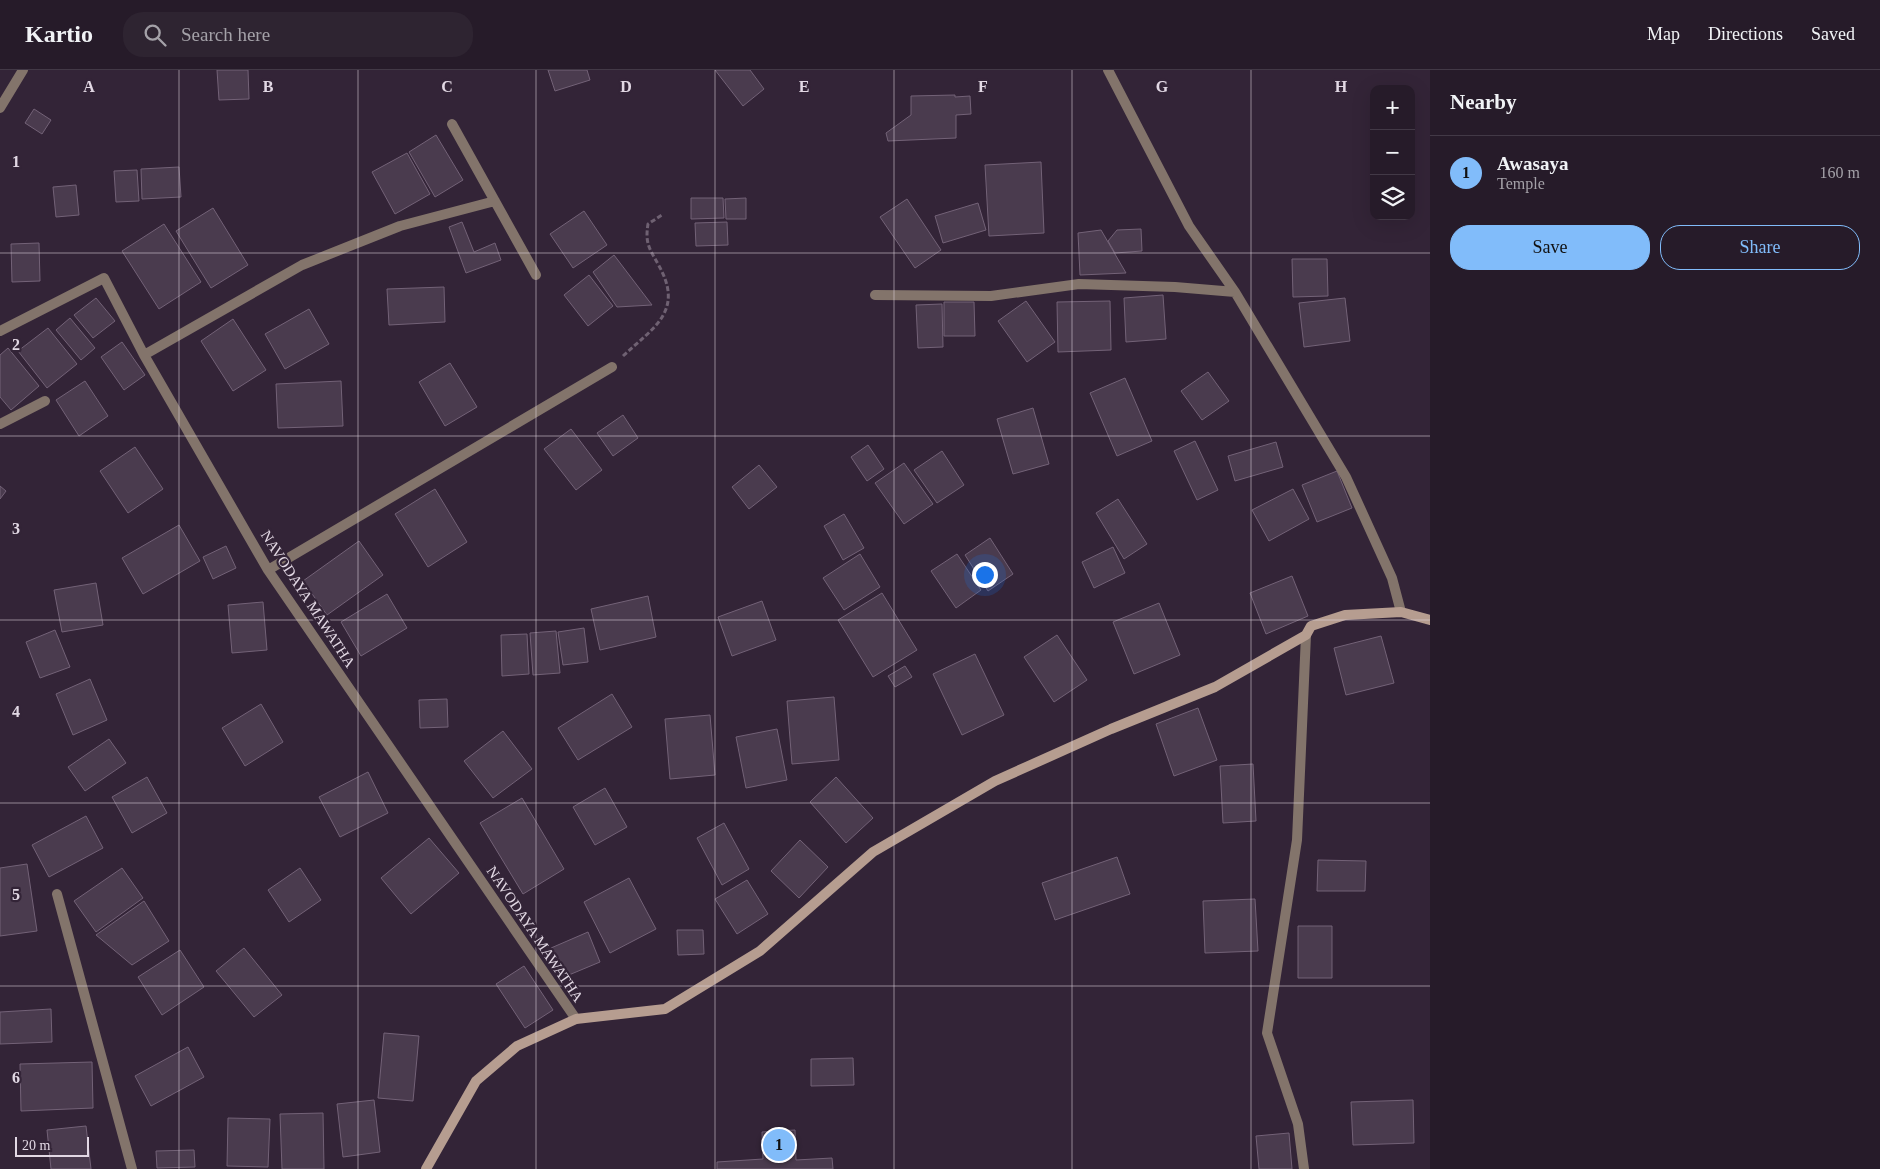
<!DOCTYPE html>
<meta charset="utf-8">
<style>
:root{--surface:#261b29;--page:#2e2431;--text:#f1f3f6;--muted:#a4a1a8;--line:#423946;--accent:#81bcfa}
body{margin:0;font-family:"Times New Roman",serif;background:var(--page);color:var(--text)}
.controls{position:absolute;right:15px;top:15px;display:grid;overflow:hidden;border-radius:10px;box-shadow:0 5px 20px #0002}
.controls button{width:45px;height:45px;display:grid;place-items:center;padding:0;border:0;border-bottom:1px solid var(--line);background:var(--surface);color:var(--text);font:25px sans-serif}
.scale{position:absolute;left:15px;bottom:12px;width:74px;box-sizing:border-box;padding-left:5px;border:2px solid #e2d8e4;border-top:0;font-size:14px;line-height:18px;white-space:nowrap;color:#e2d8e4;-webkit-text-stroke:4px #332437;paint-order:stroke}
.you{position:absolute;left:984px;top:504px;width:18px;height:18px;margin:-12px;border:4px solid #fff;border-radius:50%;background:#1a73e8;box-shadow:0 0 0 8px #1a73e833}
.badge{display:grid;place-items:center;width:32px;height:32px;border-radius:50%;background:var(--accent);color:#111;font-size:16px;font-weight:700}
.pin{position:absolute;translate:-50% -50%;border:2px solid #fff;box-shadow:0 1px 5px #0006}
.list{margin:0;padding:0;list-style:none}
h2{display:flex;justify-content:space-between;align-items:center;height:65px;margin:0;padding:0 20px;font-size:21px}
h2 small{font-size:16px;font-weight:400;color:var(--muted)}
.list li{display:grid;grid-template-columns:32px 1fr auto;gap:15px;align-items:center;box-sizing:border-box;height:75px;padding:0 20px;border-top:1px solid var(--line)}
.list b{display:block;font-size:19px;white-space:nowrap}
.list p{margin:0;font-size:16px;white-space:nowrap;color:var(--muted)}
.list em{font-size:16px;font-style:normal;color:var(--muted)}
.actions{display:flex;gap:10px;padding:15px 20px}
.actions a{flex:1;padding:11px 0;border:1px solid var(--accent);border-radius:20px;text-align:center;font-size:18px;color:var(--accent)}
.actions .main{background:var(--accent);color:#111}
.icon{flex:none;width:28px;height:28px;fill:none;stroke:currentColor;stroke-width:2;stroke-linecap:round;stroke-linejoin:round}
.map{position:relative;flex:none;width:1430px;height:1099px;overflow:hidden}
header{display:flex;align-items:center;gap:30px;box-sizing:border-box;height:70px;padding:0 25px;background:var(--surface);border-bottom:1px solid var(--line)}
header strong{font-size:24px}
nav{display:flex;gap:28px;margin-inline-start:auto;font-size:18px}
.search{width:350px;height:45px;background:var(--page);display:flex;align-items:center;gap:12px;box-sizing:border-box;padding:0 18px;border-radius:20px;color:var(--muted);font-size:19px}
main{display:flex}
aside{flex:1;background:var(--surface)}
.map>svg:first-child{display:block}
</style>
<header>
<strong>Kartio</strong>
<div class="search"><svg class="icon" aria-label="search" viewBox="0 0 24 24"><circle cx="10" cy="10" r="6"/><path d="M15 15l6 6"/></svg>Search here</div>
<nav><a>Map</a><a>Directions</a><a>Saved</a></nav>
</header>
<main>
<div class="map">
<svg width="1430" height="1099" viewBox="0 0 1430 1099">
<rect width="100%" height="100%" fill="#332437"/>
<!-- building -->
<path fill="#4a3b4e" stroke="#736277" d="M217 0H248L249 29 219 30Z
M548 0H587L590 10 555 21Z
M715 0H750L764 19 743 36Z
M955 25V27L970 26 971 44 956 45V68L888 71 886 63 911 45V26Z
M34 39 51 50 42 64 25 53Z
M436 65 463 110 435 127 409 82Z
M407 83 430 124 395 144 372 102Z
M1041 92 1044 163 989 166 985 95Z
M179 97 181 127 142 129 141 99Z
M137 100 139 131 116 132 114 101Z
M76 115 79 145 56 147 53 117Z
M691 128H723L724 148 691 149Z
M746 128V149H726L725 129Z
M907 129 941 180 915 198 880 147Z
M978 133 986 160 943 173 935 146Z
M213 138 248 195 211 218 176 161Z
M584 141 607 175 573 198 550 164Z
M462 152 474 182 495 173 501 190 466 203 449 157Z
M727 152 728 175 696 176 695 153Z
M164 154 201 212 159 239 122 181Z
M1141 159 1142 181 1115 183 1108 171 1117 160Z
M1101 160 1126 203 1080 205 1078 163Z
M39 173 40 211 12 212 11 174Z
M614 185 652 235 617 237 593 202Z
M1292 189H1327L1328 226 1293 227Z
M589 205 613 236 588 256 564 225Z
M444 217 445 252 389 255 387 219Z
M1163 225 1166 269 1126 272 1124 228Z
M96 228 115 251 93 268 74 245Z
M1345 228 1350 271 1304 277 1299 233Z
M1026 231 1055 272 1027 292 998 251Z
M1110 231 1111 280 1058 282 1057 232Z
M944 232H974L975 266H944Z
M942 234 943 277 918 278 916 235Z
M309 239 329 274 285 299 265 264Z
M70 248 95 278 81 290 56 260Z
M233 249 266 300 233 321 201 271Z
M48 258 77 294 47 318 18 281Z
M122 272 145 305 124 320 101 287Z
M8 278 39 316 11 340 0 327V285Z
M450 293 477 337 445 356 419 312Z
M1208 302 1229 331 1202 350 1181 321Z
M1125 308 1152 371 1117 386 1090 323Z
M85 311 108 346 79 366 56 330Z
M341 311 343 356 278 358 276 314Z
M1033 338 1049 394 1013 404 997 349Z
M623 345 638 368 613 386 597 363Z
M571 359 602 400 576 420 544 379Z
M1195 371 1218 420 1197 430 1174 381Z
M1276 372 1283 397 1235 411 1228 386Z
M868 375 884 399 867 411 851 387Z
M135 377 163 419 128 443 100 401Z
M942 381 964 415 937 433 914 400Z
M904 393 933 434 904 454 875 413Z
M759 395 777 417 749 439 732 417Z
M1337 401 1352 438 1317 452 1302 415Z
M0 416 6 421 0 429Z
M435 419 467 472 428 497 395 444Z
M1293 419 1309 449 1269 471 1252 440Z
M1118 429 1147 474 1124 489 1096 443Z
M844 444 864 478 843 490 824 456Z
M179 455 200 491 143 524 122 488Z
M990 468 1013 504 988 521 965 485Z
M359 471 383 505 327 545 303 511Z
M226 476 236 498 213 509 203 487Z
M1113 477 1125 503 1094 518 1082 492Z
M860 484 880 517 844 540 823 508Z
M957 484 981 520 956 538 931 501Z
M1292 506 1308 546 1266 564 1250 523Z
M96 513 103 555 62 562 54 520Z
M882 523 917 580 873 607 838 550Z
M387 524 407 558 361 586 341 552Z
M648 526 656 567 600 580 591 539Z
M762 531 776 570 732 586 718 547Z
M263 532 267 580 232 583 228 535Z
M1159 533 1180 585 1134 604 1113 552Z
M584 558 588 592 563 595 558 562Z
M55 560 70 597 40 608 26 572Z
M556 561 560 603 533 605 530 563Z
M527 564 529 604 502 606 501 565Z
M1057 565 1087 610 1054 632 1024 587Z
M1381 566 1394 613 1346 625 1334 578Z
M975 584 1004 645 962 665 933 604Z
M905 596 912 607 895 617 888 606Z
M90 609 107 650 73 665 56 624Z
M612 624 632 657 578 690 558 658Z
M834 627 839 690 792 694 787 631Z
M447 629 448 657 420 658 419 630Z
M261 634 283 672 245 696 222 658Z
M1198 638 1217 690 1174 706 1156 654Z
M710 645 715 705 670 709 665 649Z
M777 659 787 710 746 718 736 667Z
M503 661 532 699 493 728 464 691Z
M109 669 126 693 85 721 68 697Z
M1253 694 1256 751 1223 753 1220 696Z
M368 702 388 743 340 767 319 727Z
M147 707 167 743 132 763 112 727Z
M836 707 873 748 846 773 810 732Z
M605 718 627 757 595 775 573 737Z
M522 728 564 799 523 824 480 753Z
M86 746 103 778 49 807 32 775Z
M724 753 749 799 722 815 697 768Z
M429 768 459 803 411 844 381 808Z
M800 770 828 797 799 828 771 801Z
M1117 787 1130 824 1055 850 1042 813Z
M1318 790 1366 791 1365 821H1317Z
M27 794 37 861 0 866V798Z
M122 798 143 828 96 862 74 831Z
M300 798 321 830 289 852 268 820Z
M629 808 656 859 610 883 584 832Z
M747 810 768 844 737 864 715 829Z
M1255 829 1258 881 1205 883 1203 831Z
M144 831 169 871 132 895 96 865Z
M1298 856H1332V908H1298Z
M677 860H703L704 884 678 885Z
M588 862 600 892 564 907 551 878Z
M244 878 282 925 254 947 216 901Z
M180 880 204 917 162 945 138 907Z
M524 896 553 940 525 958 496 914Z
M51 939 52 972 0 974V942Z
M384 963 419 966 413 1031 378 1028Z
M188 977 204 1007 151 1036 135 1006Z
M853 988 854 1015 811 1016V989Z
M92 992 93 1038 21 1041 20 994Z
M374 1030 380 1082 343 1087 337 1034Z
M1413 1030 1414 1073 1353 1075 1351 1032Z
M323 1043 324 1099H282L280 1044Z
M228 1048 270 1049 268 1097 227 1096Z
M86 1056 91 1099H51L47 1060Z
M795 1060 796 1090 832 1088 833 1099H717V1092L763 1089 762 1062Z
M1289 1063 1292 1099H1259L1256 1066Z
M194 1080 195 1097 157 1098 156 1081Z"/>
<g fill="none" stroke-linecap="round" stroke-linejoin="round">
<!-- path -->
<path stroke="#6f6172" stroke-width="3" stroke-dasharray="5 2.5" stroke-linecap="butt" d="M623 286C654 257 685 241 658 194 649 178 645 173 648 154L662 145"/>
<!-- street -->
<path stroke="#83746b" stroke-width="10" d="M1108 0 1189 156 1235 222 1346 407 1392 508 1401 542
M0 38 23 0
M452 54 536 205
M875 225 991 226 1079 214 1175 217 1235 222
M0 261 104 208 144 285 268 500 576 949
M144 285 302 195 400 156 495 131
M0 354 45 331
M268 500 612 297
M57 824 132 1099
M1304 1099 1298 1054 1267 963 1297 770 1306 565"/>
<!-- secondary -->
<path stroke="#b69d90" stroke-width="10" d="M426 1099 476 1011 517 976 576 949 665 939 760 881 873 782 995 711 1111 659 1215 617 1306 565 1311 556 1345 545 1401 542 1430 550"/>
</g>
<!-- grid -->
<path fill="none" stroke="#e2d8e4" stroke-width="1" stroke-opacity="0.55" d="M179 0V1099M358 0V1099M536 0V1099M715 0V1099M894 0V1099M1072 0V1099M1251 0V1099M0 183H1430M0 366H1430M0 550H1430M0 733H1430M0 916H1430"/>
<g text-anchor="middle" stroke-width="4.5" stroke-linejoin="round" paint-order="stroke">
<!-- street labels -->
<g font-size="15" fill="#e2d8e4" stroke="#332437">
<text transform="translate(308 529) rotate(57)" y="5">NAVODAYA MAWATHA</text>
<text transform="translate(535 864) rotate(56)" y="5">NAVODAYA MAWATHA</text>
</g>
</g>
<g font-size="16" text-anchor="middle" font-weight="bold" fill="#e2d8e4" stroke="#332437" stroke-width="4.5" stroke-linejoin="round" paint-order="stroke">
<text x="89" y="22">A</text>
<text x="268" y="22">B</text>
<text x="447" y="22">C</text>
<text x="626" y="22">D</text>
<text x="804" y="22">E</text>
<text x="983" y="22">F</text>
<text x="1162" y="22">G</text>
<text x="1341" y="22">H</text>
<text x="16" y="97">1</text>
<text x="16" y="280">2</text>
<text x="16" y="464">3</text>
<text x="16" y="647">4</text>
<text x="16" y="830">5</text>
<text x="16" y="1013">6</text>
</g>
</svg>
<div class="controls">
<button>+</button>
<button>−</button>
<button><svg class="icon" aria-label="layers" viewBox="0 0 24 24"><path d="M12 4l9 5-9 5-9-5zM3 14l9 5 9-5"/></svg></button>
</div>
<div class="scale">20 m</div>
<div class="you"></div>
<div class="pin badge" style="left:779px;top:1075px">1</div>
</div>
<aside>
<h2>Nearby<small></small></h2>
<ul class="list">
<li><span class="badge">1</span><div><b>Awasaya</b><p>Temple</p></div><em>160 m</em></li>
</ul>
<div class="actions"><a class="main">Save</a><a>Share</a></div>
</aside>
</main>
